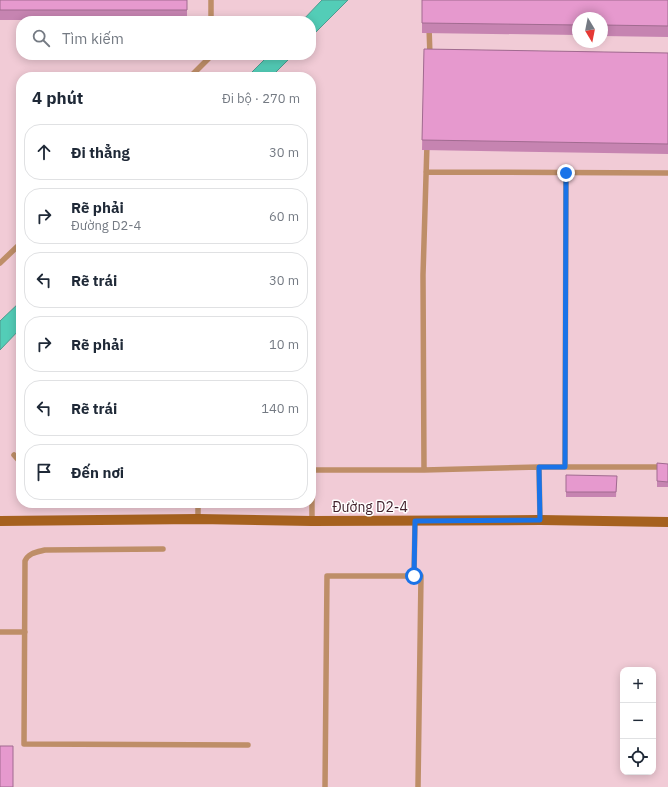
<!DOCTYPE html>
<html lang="vi">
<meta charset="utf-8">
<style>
:root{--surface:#fff;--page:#f6f6f7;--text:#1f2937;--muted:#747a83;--line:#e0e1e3}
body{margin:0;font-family:"IBM Plex Sans",sans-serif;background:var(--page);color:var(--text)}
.controls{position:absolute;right:12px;bottom:12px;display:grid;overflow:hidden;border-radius:8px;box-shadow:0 2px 10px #0003}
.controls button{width:36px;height:36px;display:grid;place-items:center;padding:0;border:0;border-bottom:1px solid var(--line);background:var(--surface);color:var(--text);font:20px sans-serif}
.compass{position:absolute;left:572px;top:12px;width:36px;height:36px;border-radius:50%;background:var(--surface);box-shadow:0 2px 10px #0003;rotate:170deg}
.stop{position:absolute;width:12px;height:12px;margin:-9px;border:3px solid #1a73e8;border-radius:50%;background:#fff}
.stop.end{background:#1a73e8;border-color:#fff;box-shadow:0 1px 4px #0008}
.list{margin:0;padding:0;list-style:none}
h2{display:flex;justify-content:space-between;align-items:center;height:52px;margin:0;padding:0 16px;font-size:17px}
h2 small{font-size:13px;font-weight:400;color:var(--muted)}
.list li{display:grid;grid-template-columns:26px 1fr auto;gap:12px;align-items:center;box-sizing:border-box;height:56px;margin:0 8px 8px;padding:0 8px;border:1px solid var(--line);border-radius:16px}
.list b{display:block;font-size:15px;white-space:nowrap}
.list p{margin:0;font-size:13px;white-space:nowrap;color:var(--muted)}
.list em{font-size:13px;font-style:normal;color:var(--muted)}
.icon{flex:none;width:22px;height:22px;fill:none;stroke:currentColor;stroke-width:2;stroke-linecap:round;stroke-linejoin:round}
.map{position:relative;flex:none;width:668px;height:787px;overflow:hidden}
.search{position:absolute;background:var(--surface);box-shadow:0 2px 10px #0003;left:16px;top:16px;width:300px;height:44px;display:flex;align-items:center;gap:10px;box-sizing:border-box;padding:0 14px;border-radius:16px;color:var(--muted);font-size:15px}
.panel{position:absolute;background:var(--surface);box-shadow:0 2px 10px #0003;left:16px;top:72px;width:300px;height:436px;border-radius:16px}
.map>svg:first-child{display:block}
</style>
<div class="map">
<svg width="668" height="787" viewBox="0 0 668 787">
<rect width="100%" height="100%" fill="#fedce5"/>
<!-- built -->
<path fill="#f1cbd6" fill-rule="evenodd" d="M0 0H668V787H0ZM578 18H602V42H578ZM21 21H311V55H21ZM21 77H311V503H21ZM623 670H653V772H623Z"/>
<!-- water -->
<path fill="#53cdb7" stroke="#4e9a8e" d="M322 0H348L311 37V21H302Z
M269 55H293L271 77H247Z
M21 301V328L0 350V321Z"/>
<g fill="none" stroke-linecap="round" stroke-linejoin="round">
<!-- lane -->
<path stroke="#be8e68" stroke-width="5.5" d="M211 0V21
M429 27 430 56
M190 77 211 56V55
M427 144 423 275 424 470 539 467H668
M311 160 312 521
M426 172 668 173
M0 263 21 243
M14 455 21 463
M539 467 540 520
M565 467 566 173
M311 470H424
M198 503V519
M163 549 45 550C37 552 28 553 25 561L24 744 248 745
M414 576 415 521
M0 632H25
M325 787 327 576H421L418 787"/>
<!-- secondary -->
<path stroke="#a6611f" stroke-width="10" d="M0 521 198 519 312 521 540 520 668 522"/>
</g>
<!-- wall -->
<path fill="#c684b1" d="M0 0H187V20H0Z
M422 0H668V37L602 36V18H578V35L422 33Z
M424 49 668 53V154L422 150Z
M657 463 668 464V487H657Z
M617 476 616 497H566V492Z"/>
<!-- building -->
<path fill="#e699ce" stroke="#a16b90" d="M0 0H187V10H0Z
M422 0H668V26L602 25V18H578V25L422 23Z
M424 49 668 53V144L422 140Z
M657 463 668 464V482L657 481Z
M566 475 617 476 616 492H566Z
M0 746H13V787H0Z"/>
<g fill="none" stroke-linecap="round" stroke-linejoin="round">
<!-- route -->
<path stroke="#1a73e8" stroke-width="5" d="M414 576 415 521 540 520 539 467H565L566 173"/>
</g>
<g text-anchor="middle" stroke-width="3" stroke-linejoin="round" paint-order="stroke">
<!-- street labels -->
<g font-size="14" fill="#42222d" stroke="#fff">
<text x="370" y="512">Đường D2-4</text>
</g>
</g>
</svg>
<div class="controls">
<button>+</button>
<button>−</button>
<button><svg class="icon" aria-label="locate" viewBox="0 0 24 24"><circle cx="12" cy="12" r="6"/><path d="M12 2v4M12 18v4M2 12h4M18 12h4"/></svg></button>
</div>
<svg class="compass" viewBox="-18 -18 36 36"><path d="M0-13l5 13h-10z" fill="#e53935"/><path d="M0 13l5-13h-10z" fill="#747a83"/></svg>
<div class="stop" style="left:414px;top:576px"></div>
<div class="stop end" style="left:566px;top:173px"></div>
<div class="search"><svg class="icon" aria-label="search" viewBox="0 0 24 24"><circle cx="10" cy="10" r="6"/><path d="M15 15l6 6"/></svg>Tìm kiếm</div>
<section class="panel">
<h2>4 phút<small>Đi bộ · 270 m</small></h2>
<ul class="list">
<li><svg class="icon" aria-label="ahead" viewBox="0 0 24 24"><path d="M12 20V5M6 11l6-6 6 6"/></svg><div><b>Đi thẳng</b></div><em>30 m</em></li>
<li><svg class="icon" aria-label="right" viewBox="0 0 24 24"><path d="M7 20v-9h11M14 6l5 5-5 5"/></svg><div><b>Rẽ phải</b><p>Đường D2-4</p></div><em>60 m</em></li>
<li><svg class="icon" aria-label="left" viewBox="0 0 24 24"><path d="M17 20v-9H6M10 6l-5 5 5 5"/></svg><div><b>Rẽ trái</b></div><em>30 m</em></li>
<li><svg class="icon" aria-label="right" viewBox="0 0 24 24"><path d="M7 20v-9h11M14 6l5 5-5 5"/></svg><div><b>Rẽ phải</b></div><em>10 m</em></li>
<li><svg class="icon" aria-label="left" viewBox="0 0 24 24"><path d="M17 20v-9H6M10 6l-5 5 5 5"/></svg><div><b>Rẽ trái</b></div><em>140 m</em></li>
<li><svg class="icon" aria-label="arrive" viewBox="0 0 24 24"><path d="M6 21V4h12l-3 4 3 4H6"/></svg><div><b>Đến nơi</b></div></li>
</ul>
</section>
</div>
